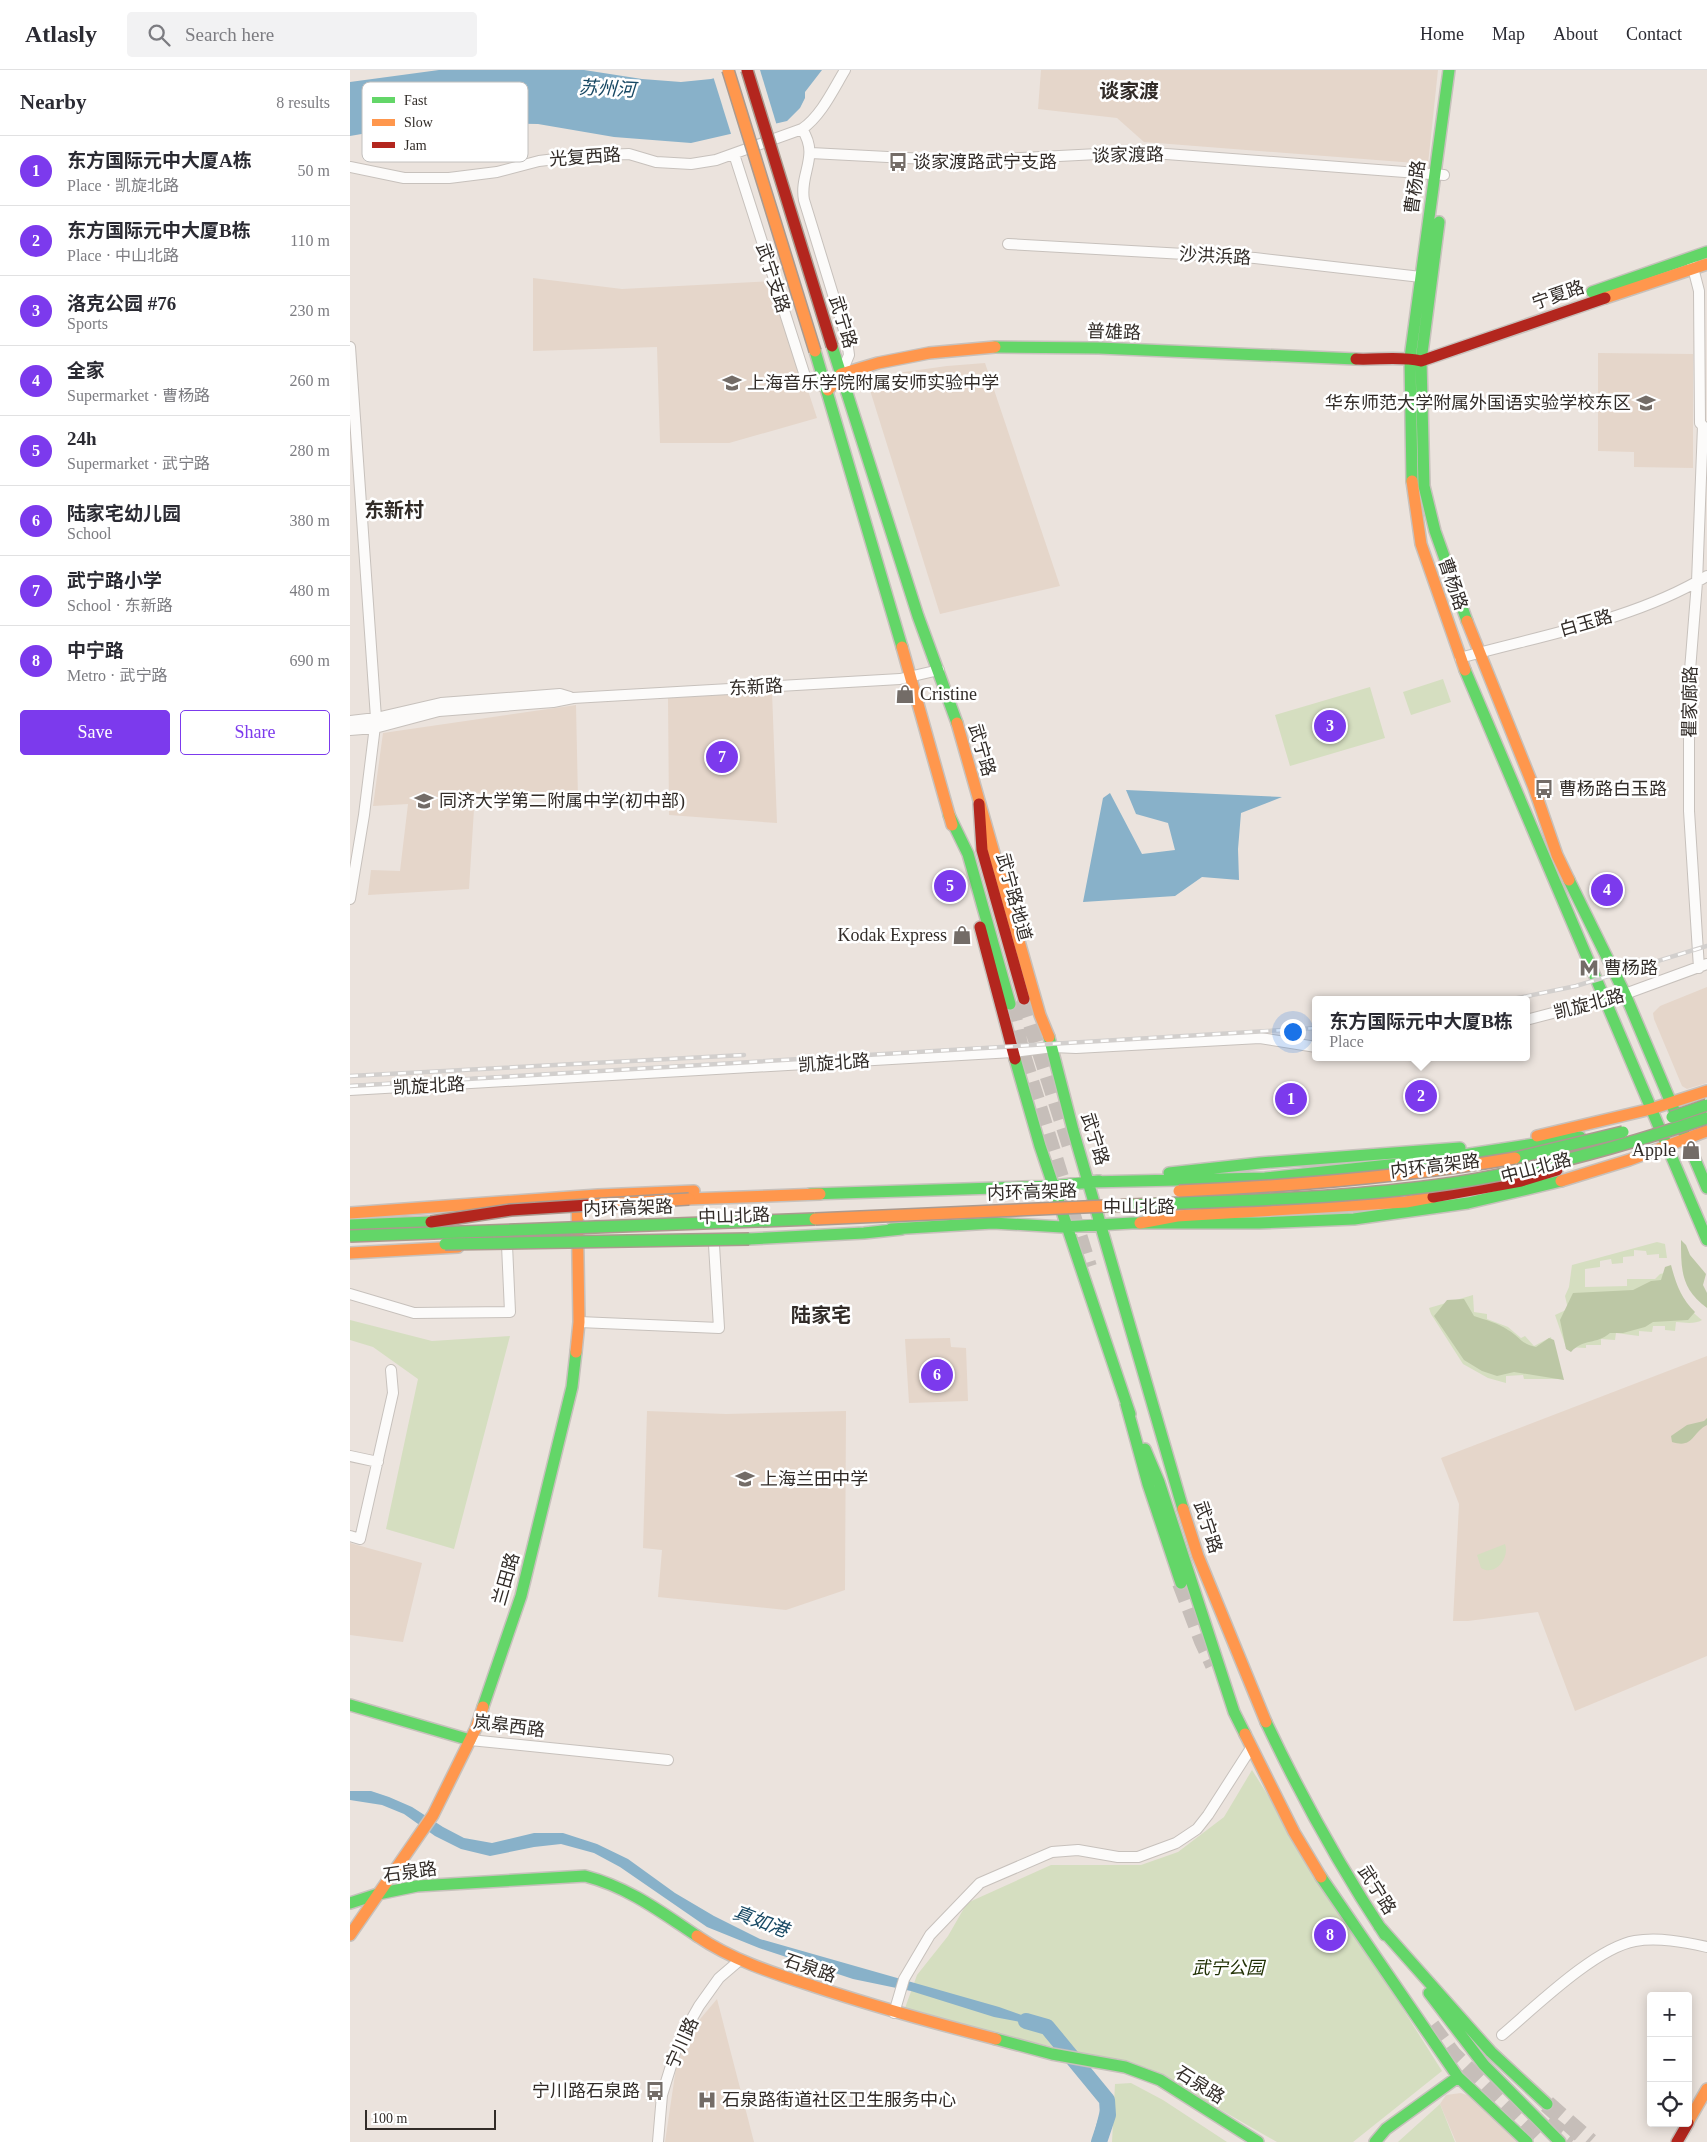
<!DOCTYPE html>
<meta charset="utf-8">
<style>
:root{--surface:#fff;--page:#f2f2f3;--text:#2b2b33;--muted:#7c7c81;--line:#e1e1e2;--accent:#7c3aed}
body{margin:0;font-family:"Times New Roman","Noto Sans SC",serif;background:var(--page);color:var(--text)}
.controls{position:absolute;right:15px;bottom:15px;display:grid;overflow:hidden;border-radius:5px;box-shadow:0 2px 12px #0003}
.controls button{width:45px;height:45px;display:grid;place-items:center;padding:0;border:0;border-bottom:1px solid var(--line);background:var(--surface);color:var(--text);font:25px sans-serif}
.scale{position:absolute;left:15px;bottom:12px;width:131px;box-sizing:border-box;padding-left:5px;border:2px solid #322c28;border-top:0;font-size:14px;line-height:18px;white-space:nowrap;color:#322c28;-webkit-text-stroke:4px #fff;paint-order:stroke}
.you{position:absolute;left:942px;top:961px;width:18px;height:18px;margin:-12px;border:4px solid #fff;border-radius:50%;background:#1a73e8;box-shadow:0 0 0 8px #1a73e833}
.badge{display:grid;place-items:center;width:32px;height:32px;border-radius:50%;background:var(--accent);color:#fff;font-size:16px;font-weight:700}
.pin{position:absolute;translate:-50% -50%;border:2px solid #fff;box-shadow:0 1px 5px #0006}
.popup{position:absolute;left:962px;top:926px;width:218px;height:65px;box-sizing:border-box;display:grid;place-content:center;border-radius:5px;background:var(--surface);filter:drop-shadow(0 1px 4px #0005);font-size:16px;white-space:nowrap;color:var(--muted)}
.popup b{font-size:19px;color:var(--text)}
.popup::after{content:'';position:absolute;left:50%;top:100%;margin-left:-10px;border:10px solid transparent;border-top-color:var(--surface)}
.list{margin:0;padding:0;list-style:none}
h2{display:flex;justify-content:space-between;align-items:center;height:65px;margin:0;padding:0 20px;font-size:21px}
h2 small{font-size:16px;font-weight:400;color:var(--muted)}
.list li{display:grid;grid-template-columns:32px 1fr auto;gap:15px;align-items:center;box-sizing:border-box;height:70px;padding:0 20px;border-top:1px solid var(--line)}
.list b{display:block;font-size:19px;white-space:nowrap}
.list p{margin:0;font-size:16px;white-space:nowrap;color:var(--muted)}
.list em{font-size:16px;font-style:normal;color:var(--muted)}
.actions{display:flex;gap:10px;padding:15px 20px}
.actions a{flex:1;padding:11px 0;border:1px solid var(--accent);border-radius:5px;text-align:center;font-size:18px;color:var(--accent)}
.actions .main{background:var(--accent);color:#fff}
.icon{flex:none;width:28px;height:28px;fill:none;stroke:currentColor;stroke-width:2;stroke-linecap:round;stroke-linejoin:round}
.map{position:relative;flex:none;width:1357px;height:2072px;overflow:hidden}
header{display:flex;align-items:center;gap:30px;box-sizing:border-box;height:70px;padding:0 25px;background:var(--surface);border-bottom:1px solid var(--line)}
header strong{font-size:24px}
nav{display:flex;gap:28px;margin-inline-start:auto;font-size:18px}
.search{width:350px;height:45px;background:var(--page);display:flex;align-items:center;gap:12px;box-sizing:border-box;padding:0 18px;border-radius:5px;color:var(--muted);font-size:19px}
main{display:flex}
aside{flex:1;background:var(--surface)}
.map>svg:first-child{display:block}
</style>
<header>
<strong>Atlasly</strong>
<div class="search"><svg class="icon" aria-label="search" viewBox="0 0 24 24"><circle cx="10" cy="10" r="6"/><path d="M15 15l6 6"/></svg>Search here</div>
<nav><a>Home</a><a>Map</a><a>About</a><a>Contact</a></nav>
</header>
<main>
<aside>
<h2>Nearby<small>8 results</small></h2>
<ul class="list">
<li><span class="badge">1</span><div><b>东方国际元中大厦A栋</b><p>Place · 凯旋北路</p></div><em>50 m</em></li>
<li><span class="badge">2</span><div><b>东方国际元中大厦B栋</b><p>Place · 中山北路</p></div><em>110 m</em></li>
<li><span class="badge">3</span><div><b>洛克公园 #76</b><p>Sports</p></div><em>230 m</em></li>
<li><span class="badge">4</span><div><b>全家</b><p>Supermarket · 曹杨路</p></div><em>260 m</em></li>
<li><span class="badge">5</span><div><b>24h</b><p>Supermarket · 武宁路</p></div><em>280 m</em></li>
<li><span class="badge">6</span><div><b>陆家宅幼儿园</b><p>School</p></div><em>380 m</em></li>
<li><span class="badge">7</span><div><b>武宁路小学</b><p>School · 东新路</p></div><em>480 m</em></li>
<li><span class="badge">8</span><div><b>中宁路</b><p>Metro · 武宁路</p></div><em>690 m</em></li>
</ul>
<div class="actions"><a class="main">Save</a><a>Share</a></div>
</aside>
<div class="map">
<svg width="1357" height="2072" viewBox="0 0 1357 2072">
<rect width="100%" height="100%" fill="#ebe3dd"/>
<!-- built -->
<path fill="#e5d6ca" d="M691 0H1088L1078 94 794 72 767 48 688 39Z
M183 208 272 219 422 211 467 348 379 373H310L307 277 183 281Z
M1248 283 1343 284V398L1284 397V382L1248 381Z
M635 293 710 516 590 544 519 317 554 302 597 296Z
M422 622 427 753 319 745 318 628Z
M226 635 228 729 125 723 119 819 18 825 21 800 50 801 58 734 23 736 33 663Z
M1357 917V1013L1337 1019 1332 1016 1304 949 1303 943 1310 936Z
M600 1268 601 1277 616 1278 618 1331 559 1333 555 1269Z
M1357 1286V1586L1225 1641 1188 1542 1118 1551H1103L1109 1434 1091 1388Z
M297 1341 376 1344 496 1341 495 1520 436 1540 308 1527 312 1480 293 1478Z
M0 1473 72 1493 53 1572 0 1565Z
M367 1929 404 2072H315L326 1998 340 1961Z
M1111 2023 1117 2025 1167 2072H1106L1090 2034 1096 2025Z"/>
<!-- green -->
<path fill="#d5dec0" d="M1093 609 1101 632 1061 645 1053 622Z
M1020 617 1035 668 940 696 925 645Z
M1307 1172 1315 1174 1317 1188H1309V1184L1297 1185 1296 1181 1284 1180V1186L1273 1187V1193L1262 1194 1261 1189 1250 1191V1197L1235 1199V1217L1277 1216V1209H1305L1310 1204 1319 1202C1322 1221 1337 1238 1352 1250 1345 1254 1337 1253 1326 1252L1325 1261 1315 1260V1256H1303L1302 1262 1289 1261V1266L1266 1263 1265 1270 1251 1269V1275H1236V1278L1216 1277 1205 1245 1218 1239 1215 1226 1219 1217 1222 1195Z
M1123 1225 1124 1242 1137 1244V1249L1158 1257 1171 1268 1175 1266 1184 1276 1201 1267 1211 1309H1174L1173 1305 1156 1306V1313L1138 1308 1113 1294 1081 1244 1079 1238Z
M0 1250 82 1271 160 1266 104 1479 36 1459 68 1309 23 1277 0 1270Z
M1155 1474C1160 1488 1145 1507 1131 1498L1127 1485Z
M902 1700 1092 2001 1003 2072H927L798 1998 668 1969 555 1938 567 1905 598 1866 617 1833 701 1795H791L828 1782 874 1747Z
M781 2013 813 2030 877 2072H762L765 2014Z
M1090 2034 1105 2072H1048L1049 2071Z"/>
<!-- forest -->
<path fill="#bcc7a5" d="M1331 1170 1336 1175 1340 1185 1356 1204 1353 1215 1357 1223V1238C1331 1219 1331 1200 1331 1170Z
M1321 1195C1326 1214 1331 1228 1345 1242L1338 1250 1303 1252 1295 1257 1273 1263H1260C1246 1275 1234 1268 1221 1282L1216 1279 1210 1250 1223 1223 1283 1220 1301 1211 1311 1210 1315 1197Z
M1114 1229 1124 1246C1136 1250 1148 1253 1158 1260 1170 1267 1171 1274 1186 1277L1199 1268 1204 1270 1214 1310 1164 1302 1147 1306 1132 1301 1114 1290 1084 1246 1097 1230Z
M1357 1348V1355C1342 1362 1344 1379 1322 1372L1321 1366 1337 1355 1354 1351Z"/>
<!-- water -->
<path fill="#88b1c9" d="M89 0H234L292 9 331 12 361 9 393 0H472L455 22V28L450 38 437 51 341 73 264 67 188 54 134 53H94L58 56 0 66V12Z
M776 720 932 727 891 743 888 779 889 810 852 807 825 826 733 832 753 728 760 723 792 784 825 780 818 753 786 744Z
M0 1721H21L39 1727 62 1737 93 1757 114 1768 142 1773 184 1763H213L247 1774 278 1789 325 1823 364 1846 410 1869 649 1937 699 1955 724 1980 716 1979 697 1957 644 1947 561 1921 503 1909 409 1878 357 1857 270 1797 244 1783 211 1774 184 1777 140 1786 111 1779 85 1766 54 1744 32 1735 0 1730Z
M721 1994 729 1996 742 2004 757 2030 756 2052 751 2072H742L752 2032Z"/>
<!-- pier -->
<path fill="#ebe3dd" d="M386 0H410L427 56 382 67 363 6Z"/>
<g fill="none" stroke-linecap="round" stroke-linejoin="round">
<!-- river -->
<path stroke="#88b1c9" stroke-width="16" d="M676 1951 697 1957 757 2030 758 2045 749 2072"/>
<!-- highway-tunnel -->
<path stroke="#c6beb9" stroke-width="18" stroke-dasharray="18 9" stroke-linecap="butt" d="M674 929 721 1076
M660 934 670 979 738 1197
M831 1513 853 1571 864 1595
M1081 1956 1102 1984 1189 2072
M1197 2034 1240 2072
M1197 2052 1222 2072"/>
<!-- street casing -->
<g stroke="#c7c1bc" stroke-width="12">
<path id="street" d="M452 59C470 87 449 103 454 130L497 270 499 285 491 304
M461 83 614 91 767 83H803L1094 105
M384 84 455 306 477 319
M0 97 54 108H99L147 102 189 91 230 86 279 84 306 92 341 94 366 90 452 59C471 46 483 20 495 0
M658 174 905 188 1071 207
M1342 194 1349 221 1350 353 1353 356 1347 512 1339 613V741L1349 898
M0 277 26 648 14 745 0 829
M1110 588C1192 565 1284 550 1357 506
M0 651 26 648 91 633 210 624 220 627
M0 660 25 658 89 641 203 632 223 628 550 609 589 600
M1176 950 1275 924 1357 894
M0 1020 663 982 703 977 726 978 910 968 966 977
M0 1224 64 1243 160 1242 157 1175
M229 1252 369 1258 364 1175
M0 1386 28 1392
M0 1466 10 1469 43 1323 41 1300
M120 1670 318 1690
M544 1943 554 1909 580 1865 630 1813 702 1782 728 1780 768 1787H788L826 1773 847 1759 858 1745 901 1678
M1152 1965C1184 1938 1245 1878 1285 1871 1308 1867 1334 1872 1357 1877
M308 2072 312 2025 328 1973 349 1936 369 1908 390 1890"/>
</g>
<!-- fast casing -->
<g stroke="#c7c1bc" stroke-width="14">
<path id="fast" d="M1089 152 1071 291 1074 416 1085 461 1117 551
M1242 222 1357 182
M482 276 568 546 607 653
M645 277 749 278 1006 289
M465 281 552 577
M1062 411 1060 288 1099 0
M1115 600 1357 1170
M599 745 618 784 660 934
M1219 810 1275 924 1357 1118
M699 967 723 1060 833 1439
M665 989 690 1076 780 1344
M819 1103 910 1093 1110 1078
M740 1112 915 1108 1068 1092 1230 1067
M460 1124 703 1116 749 1111
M0 1155 81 1152
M541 1159 643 1153 712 1157 782 1153H909L1004 1149 1118 1133 1211 1111
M399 1169 514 1163 552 1159
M776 1334 798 1414 831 1513
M795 1379 809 1412 884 1642 895 1664
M0 1635 120 1670
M133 1637 171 1526 222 1317 226 1282
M916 1652C951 1726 990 1797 1035 1865
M971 1807 1108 2007 1177 2072
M0 1833 28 1824 67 1816 235 1806C278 1817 311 1842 347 1866
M1029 1856 1141 1982 1197 2034
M1079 1923 1134 1995 1210 2072
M646 1969 702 1984 775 1997 810 2010 908 2072
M1025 2072 1036 2059 1108 2007"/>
</g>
<!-- slow casing -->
<g stroke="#c7c1bc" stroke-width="14">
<path id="slow" d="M1255 228 1357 194
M478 320 491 304 528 293 579 283 645 277
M1062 411 1071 474 1115 600
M1117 551 1184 718 1207 785 1219 810
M552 577 602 755
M607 653 690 945 699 967
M1187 1066 1301 1039 1357 1021
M1211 1111 1279 1090 1357 1061
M339 1129 470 1124
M0 1143 248 1125 344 1121
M790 1153 827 1146 1056 1132 1083 1127
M0 1183 108 1177
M226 1282 229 1252 227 1127
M833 1439 848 1486 916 1652
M895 1664 944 1762 971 1807
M0 1865 83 1745 126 1658 133 1637
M347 1866C382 1890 423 1903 463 1916 523 1936 584 1953 646 1969
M1338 2052 1357 2019"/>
</g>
<!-- jam casing -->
<g stroke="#c7c1bc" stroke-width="14">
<path id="jam" d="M1006 289C1027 290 1052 286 1071 291L1255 228
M629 734 632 780 674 929
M630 857 665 989
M1083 1127 1171 1111 1207 1100
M1327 2072 1338 2053"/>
</g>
<!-- street -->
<use href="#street" stroke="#fcfbfa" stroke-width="10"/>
<!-- fast -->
<use href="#fast" stroke="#63d668" stroke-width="11"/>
<!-- slow -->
<use href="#slow" stroke="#ff974d" stroke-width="11"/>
<!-- jam -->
<use href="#jam" stroke="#b3261e" stroke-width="11"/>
<!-- rail casing -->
<g stroke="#d2cfcd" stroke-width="4.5">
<path id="rail" d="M1158 930 1226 916 1357 876
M0 1006 394 985
M0 1016 966 958"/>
</g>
<!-- rail -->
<use href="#rail" stroke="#fff" stroke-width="2.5" stroke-dasharray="8" stroke-linecap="butt"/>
<!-- fast-bridge casing -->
<g stroke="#ab9a8f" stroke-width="14" stroke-linecap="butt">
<path id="fast-bridge" d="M1322 1047 1357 1035
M1165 1088 1273 1062
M756 1136C864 1131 974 1130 1082 1116 1175 1104 1268 1078 1357 1048
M0 1166 465 1149
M95 1174 399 1169"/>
</g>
<!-- slow-bridge casing -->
<g stroke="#ab9a8f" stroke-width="14" stroke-linecap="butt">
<path id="slow-bridge" d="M378 0 465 281
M829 1121C942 1116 1054 1107 1165 1088
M239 1135 339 1129
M465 1149 756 1136"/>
</g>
<!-- jam-bridge casing -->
<g stroke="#ab9a8f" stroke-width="14" stroke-linecap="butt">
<path id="jam-bridge" d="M397 0 482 276
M81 1152 161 1140 239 1135"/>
</g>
<!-- fast-bridge -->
<use href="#fast-bridge" stroke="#63d668" stroke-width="11"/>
<!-- slow-bridge -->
<use href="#slow-bridge" stroke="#ff974d" stroke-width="11"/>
<!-- jam-bridge -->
<use href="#jam-bridge" stroke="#b3261e" stroke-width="11"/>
</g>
<!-- icons -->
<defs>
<g id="bus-bare" transform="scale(1.5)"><path d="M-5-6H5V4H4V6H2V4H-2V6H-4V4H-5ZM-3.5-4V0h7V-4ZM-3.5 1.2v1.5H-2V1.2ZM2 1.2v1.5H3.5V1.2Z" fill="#736c67" stroke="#fff" stroke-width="2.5" paint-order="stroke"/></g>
<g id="school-bare" transform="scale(1.5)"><path d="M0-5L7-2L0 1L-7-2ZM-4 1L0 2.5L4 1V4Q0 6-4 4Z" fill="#736c67" stroke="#fff" stroke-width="2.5" paint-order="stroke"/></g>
<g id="shop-bare" transform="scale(1.5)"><path d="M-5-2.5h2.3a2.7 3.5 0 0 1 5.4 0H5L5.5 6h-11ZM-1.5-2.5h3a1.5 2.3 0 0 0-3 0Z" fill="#736c67" stroke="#fff" stroke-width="2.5" paint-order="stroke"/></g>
<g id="metro-bare" transform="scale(1.5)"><path d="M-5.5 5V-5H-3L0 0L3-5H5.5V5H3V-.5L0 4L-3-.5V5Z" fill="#736c67" stroke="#fff" stroke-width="2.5" paint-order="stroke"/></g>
<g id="hospital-bare" transform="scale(1.5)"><path d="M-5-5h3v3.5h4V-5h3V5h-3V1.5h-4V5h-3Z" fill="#736c67" stroke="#fff" stroke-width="2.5" paint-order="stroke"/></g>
</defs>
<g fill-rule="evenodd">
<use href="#bus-bare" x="548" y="92"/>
<use href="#school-bare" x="382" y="313"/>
<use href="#school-bare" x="1296" y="333"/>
<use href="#shop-bare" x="555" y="624"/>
<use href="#bus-bare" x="1194" y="719"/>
<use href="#school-bare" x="74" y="731"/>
<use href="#shop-bare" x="612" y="865"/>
<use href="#metro-bare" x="1239" y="898"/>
<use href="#shop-bare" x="1341" y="1080"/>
<use href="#school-bare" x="395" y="1409"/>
<use href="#bus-bare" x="305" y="2021"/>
<use href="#hospital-bare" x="357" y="2030"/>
</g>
<g text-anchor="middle" stroke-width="5" stroke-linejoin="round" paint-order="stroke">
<!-- street labels -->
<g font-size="18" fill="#322c28" stroke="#fff">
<text transform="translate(778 85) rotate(-1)" y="6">谈家渡路</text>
<text transform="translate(235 87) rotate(-4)" y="6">光复西路</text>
<text transform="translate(1065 117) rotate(-82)" y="6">曹杨路</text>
<text transform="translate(865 186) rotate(3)" y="6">沙洪浜路</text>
<text transform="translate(423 208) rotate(72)" y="6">武宁支路</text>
<text transform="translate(1208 225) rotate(-19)" y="6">宁夏路</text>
<text transform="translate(493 252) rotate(73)" y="6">武宁路</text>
<text transform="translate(764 262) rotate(2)" y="6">普雄路</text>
<text transform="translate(1103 514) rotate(71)" y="6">曹杨路</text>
<text transform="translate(1236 553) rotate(-16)" y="6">白玉路</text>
<text transform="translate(406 617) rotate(-3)" y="6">东新路</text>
<text transform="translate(1340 632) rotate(-89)" y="6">瞿家廊路</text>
<text transform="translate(632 680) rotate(74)" y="6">武宁路</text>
<text transform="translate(664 827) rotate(75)" y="6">武宁路地道</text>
<text transform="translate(1239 934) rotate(-15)" y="6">凯旋北路</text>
<text transform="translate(484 993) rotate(-4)" y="6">凯旋北路</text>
<text transform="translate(79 1016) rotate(-3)" y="6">凯旋北路</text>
<text transform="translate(745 1069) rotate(73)" y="6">武宁路</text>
<text transform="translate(1085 1096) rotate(-7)" y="6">内环高架路</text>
<text transform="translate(1186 1098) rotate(-15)" y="6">中山北路</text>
<text transform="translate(682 1122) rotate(-2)" y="6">内环高架路</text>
<text x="789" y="1143">中山北路</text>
<text transform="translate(278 1138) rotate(-2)" y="6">内环高架路</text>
<text transform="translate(384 1146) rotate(-2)" y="6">中山北路</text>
<text transform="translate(858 1457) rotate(72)" y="6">武宁路</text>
<text transform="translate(156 1509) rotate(-74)" y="6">兰田路</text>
<text transform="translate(159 1656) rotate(7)" y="6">岚皋西路</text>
<text transform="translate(60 1802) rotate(-8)" y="6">石泉路</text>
<text transform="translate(1027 1820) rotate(58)" y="6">武宁路</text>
<text transform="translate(460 1898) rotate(19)" y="6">石泉路</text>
<text transform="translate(332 1973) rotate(-66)" y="6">宁川路</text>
<text transform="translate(850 2015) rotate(32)" y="6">石泉路</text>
</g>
<!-- poi labels -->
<g font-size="18" fill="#322c28" stroke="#fff" text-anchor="start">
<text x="563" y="98">谈家渡路武宁支路</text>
<text x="397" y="319">上海音乐学院附属安师实验中学</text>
<text x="1281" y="339" text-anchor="end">华东师范大学附属外国语实验学校东区</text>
<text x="570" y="630">Cristine</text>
<text x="1209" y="725">曹杨路白玉路</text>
<text x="89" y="737">同济大学第二附属中学(初中部)</text>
<text x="597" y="871" text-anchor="end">Kodak Express</text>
<text x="1254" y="904">曹杨路</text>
<text x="1326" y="1086" text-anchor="end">Apple</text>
<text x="410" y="1415">上海兰田中学</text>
<text x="290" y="2027" text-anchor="end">宁川路石泉路</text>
<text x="372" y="2036">石泉路街道社区卫生服务中心</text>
</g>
<!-- park labels -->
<g font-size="18" font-style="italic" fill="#213105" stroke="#fff">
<text x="878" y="1904">武宁公园</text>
</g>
<!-- water labels -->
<g font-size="19" font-style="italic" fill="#184964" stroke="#fff">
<text transform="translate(257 18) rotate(3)" y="7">苏州河</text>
<text transform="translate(411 1851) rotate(20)" y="7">真如港</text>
</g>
<!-- quarter labels -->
<g font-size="20" font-weight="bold" fill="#322c28" stroke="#fff">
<text x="779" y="28">谈家渡</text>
<text x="44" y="447">东新村</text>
<text x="471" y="1252">陆家宅</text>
</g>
</g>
<!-- legend -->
<rect x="12" y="12" width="166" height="80" rx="8" fill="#fff" stroke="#c2c0be" stroke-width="1"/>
<rect x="22" y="27" width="23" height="6" fill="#63d668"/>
<rect x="22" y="49" width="23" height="7" fill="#ff974d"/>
<rect x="22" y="72" width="23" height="6" fill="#b3261e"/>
<g font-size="14" fill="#322c28">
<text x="54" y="35">Fast</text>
<text x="54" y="57">Slow</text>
<text x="54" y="80">Jam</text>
</g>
</svg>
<div class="controls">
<button>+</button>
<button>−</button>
<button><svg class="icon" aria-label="locate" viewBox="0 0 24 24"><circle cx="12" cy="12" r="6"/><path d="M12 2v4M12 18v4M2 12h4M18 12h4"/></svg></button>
</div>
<div class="scale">100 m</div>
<div class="you"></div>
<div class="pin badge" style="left:941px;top:1029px">1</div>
<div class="pin badge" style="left:1071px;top:1026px">2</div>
<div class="popup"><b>东方国际元中大厦B栋</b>Place</div>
<div class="pin badge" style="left:980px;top:656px">3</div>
<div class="pin badge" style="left:1257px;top:820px">4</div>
<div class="pin badge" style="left:600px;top:816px">5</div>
<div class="pin badge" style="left:587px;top:1305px">6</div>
<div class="pin badge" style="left:372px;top:687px">7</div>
<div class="pin badge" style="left:980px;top:1865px">8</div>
</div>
</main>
